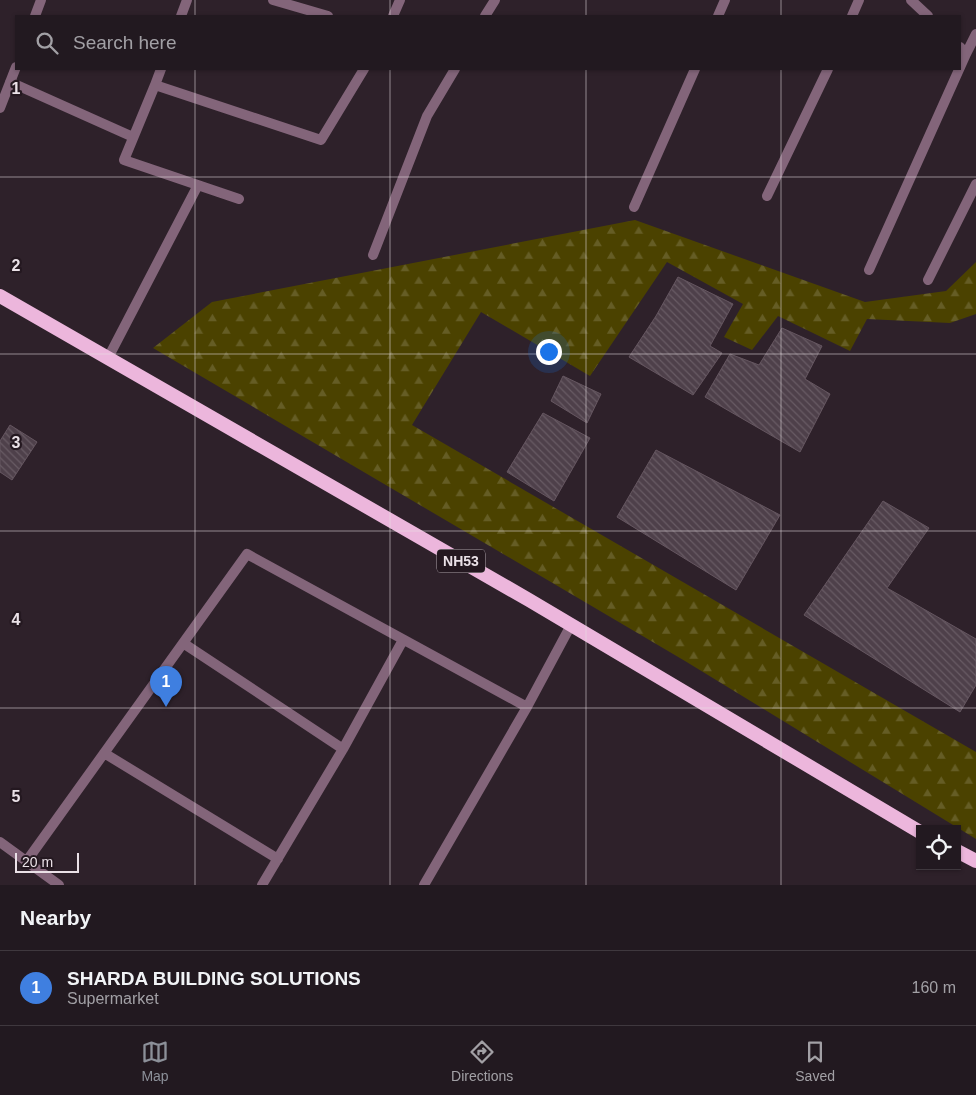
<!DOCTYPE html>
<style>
:root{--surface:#221920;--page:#2a2229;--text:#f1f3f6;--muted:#a2a0a5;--line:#3f383e;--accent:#8c9099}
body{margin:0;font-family:Arial,sans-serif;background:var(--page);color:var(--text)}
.controls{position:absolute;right:15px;bottom:15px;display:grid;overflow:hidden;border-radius:0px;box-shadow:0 1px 4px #0004}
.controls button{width:45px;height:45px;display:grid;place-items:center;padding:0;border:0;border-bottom:1px solid var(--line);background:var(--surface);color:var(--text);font:25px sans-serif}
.scale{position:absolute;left:15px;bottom:12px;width:64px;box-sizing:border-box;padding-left:5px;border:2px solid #eae1e7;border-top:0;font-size:14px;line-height:18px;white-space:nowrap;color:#eae1e7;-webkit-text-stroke:4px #241820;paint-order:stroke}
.you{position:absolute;left:548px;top:351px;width:18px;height:18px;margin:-12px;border:4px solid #fff;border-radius:50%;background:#1a73e8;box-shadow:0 0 0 8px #1a73e833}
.badge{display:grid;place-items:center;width:32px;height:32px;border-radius:50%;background:var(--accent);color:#fff;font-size:16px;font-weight:700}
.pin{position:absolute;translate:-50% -41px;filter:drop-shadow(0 1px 2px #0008)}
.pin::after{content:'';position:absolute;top:26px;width:18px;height:15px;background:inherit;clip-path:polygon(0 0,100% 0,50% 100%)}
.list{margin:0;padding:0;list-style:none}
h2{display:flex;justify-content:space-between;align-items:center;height:65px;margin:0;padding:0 20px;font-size:21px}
h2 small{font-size:16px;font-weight:400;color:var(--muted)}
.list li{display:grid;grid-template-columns:32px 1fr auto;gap:15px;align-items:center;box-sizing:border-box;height:75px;padding:0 20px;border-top:1px solid var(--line)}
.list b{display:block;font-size:19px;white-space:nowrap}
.list p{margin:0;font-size:16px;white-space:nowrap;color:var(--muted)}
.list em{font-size:16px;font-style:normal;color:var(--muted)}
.icon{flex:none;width:28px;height:28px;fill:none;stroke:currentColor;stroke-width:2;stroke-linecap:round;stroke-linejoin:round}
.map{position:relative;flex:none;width:976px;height:885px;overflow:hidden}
.search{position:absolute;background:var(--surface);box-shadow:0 1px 4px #0004;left:15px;right:15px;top:15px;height:55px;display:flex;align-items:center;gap:12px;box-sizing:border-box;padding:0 18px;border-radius:0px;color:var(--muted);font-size:19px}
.sheet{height:140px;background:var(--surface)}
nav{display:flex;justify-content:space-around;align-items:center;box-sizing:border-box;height:70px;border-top:1px solid var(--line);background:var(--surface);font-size:14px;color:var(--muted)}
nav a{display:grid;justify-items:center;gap:2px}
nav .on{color:var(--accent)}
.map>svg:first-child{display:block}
</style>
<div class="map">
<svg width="976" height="885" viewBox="0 0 976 885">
<defs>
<pattern id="forest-firs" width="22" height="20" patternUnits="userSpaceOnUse" patternTransform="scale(1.25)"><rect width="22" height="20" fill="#4b4200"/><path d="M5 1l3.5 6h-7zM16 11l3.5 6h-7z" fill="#655d25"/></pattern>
<pattern id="building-back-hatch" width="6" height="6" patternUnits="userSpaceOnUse" patternTransform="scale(1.25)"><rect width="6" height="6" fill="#4e404a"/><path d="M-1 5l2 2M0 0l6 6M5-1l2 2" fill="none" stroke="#685b64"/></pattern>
</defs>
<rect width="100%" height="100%" fill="#2e212a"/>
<!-- forest -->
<path fill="url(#forest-firs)" d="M635 220 865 302 946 291 976 262V314L950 323 867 319 850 351 778 316 752 350 724 337 743 304 667 262 590 376 481 312 412 425 976 752V839L685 661 153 348 212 302Z"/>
<!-- building -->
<path fill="url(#building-back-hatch)" stroke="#655660" d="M678 277 733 304 710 346 722 353 693 395 629 357 656 316Z
M782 328 822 346 805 379 830 394 800 452 705 397 730 354 759 365Z
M563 376 601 394 587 423 551 401Z
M543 413 590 438 554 501 507 472Z
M10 425 37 442 12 480 0 472V441Z
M656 450 780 515 736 590 617 517Z
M883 501 929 528 887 588 976 639V685L960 712 804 615Z"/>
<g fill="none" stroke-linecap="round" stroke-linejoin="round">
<!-- minor -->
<path stroke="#83657a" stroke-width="10" d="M273 0 328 16
M911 0 928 16
M35 16 41 0
M181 16 187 0
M393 16 400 0
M485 16 495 0
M718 16 725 0
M852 16 859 0
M960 47 966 54 976 34
M161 69 155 85 321 140 364 69
M10 82 133 137
M155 85 124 160 239 199
M0 108 16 67
M767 196 828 69
M634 207 695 69
M373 255 427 116 455 69
M869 270 966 54
M928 280 976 184
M108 358 198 185
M183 643 343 749
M104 753 278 859
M0 842 59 885
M26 862 247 554 527 707
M262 885 343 749 403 640
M424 885 527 707 571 625"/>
<!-- trunk -->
<path stroke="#ecb6dc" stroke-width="14" d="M0 296 529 600 920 832
M957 851 976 861"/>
</g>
<!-- grid -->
<path fill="none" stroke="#eae1e7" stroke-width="1" stroke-opacity="0.55" d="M195 0V16M390 0V16M586 0V16M781 0V16M195 69V885M390 69V885M586 69V885M781 69V885M0 177H976M0 354H976M0 531H976M0 708H976"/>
<g text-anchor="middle" stroke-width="4.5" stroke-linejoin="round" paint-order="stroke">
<!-- shield labels -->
<rect fill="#241820" stroke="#afa5ab" stroke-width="1" x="437" y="549.5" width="48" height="23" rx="4"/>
<g font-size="14" font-weight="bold" fill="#eae1e7">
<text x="461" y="566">NH53</text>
</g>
</g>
<g font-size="16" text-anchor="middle" font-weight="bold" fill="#eae1e7" stroke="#241820" stroke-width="4.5" stroke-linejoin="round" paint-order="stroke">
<text x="16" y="94">1</text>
<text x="16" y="271">2</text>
<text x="16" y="448">3</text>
<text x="16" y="625">4</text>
<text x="16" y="802">5</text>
</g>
</svg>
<div class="controls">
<button><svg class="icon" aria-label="locate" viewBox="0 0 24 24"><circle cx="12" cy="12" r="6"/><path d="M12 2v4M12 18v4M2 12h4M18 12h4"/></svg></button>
</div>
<div class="scale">20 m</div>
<div class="you"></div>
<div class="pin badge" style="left:166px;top:707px;background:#3f7fe0">1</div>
<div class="search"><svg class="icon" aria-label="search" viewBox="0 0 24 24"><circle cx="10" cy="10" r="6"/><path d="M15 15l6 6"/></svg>Search here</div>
</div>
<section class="sheet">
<h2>Nearby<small></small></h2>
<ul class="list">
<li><span class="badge" style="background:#3f7fe0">1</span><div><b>SHARDA BUILDING SOLUTIONS</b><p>Supermarket</p></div><em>160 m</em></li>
</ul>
</section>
<nav>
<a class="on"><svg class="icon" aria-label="map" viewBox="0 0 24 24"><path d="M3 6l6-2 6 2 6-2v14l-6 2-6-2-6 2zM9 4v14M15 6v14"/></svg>Map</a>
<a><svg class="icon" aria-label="directions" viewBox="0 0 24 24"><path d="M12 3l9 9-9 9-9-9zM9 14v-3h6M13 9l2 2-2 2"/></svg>Directions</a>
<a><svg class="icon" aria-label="saved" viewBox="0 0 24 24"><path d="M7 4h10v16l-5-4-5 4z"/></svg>Saved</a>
</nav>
